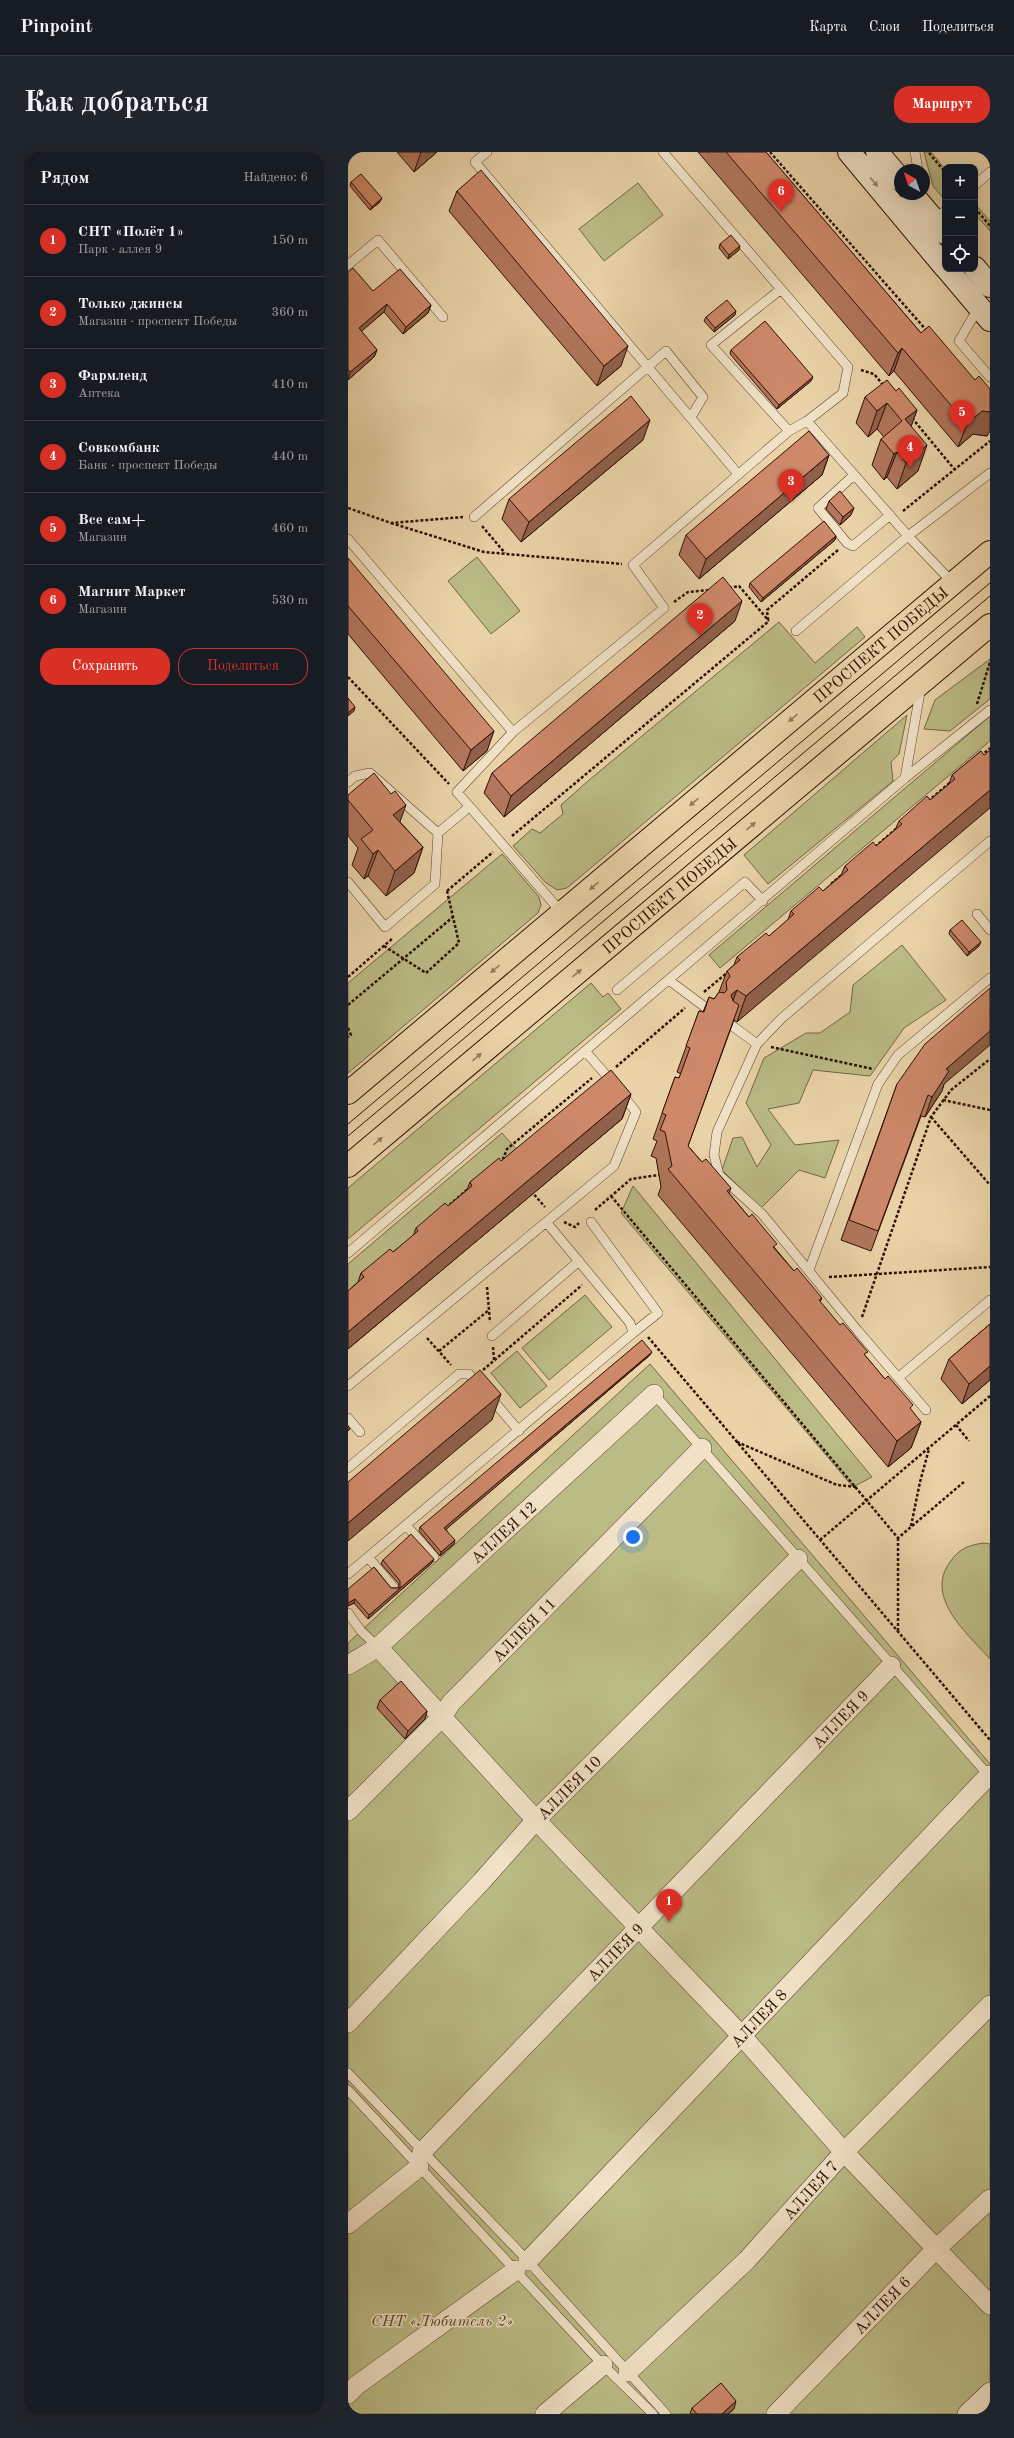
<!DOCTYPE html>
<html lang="ru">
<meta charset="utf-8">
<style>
:root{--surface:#171b24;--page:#20242c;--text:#f1f3f6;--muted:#9ea1a6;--line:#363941;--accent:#d93025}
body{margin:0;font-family:"Old Standard TT",serif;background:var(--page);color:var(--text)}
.controls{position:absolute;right:12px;top:12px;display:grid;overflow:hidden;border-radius:8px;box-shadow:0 4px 16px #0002}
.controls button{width:36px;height:36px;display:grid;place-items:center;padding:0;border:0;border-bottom:1px solid var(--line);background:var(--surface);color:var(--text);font:20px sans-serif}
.compass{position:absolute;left:546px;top:12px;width:36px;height:36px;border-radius:50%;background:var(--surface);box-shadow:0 4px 16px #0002;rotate:320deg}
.you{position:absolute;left:285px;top:1385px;width:14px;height:14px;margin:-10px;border:3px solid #fff;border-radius:50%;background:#1a73e8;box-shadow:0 0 0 6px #1a73e833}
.badge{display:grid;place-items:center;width:26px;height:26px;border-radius:50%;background:var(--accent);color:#fff;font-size:13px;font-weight:700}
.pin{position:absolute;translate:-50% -33px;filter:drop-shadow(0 1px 2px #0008)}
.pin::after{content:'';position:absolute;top:21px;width:14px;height:12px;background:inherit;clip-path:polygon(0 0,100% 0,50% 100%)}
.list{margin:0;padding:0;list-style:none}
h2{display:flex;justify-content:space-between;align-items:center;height:52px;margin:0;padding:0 16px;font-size:17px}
h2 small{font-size:13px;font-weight:400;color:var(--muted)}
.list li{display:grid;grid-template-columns:26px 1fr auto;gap:12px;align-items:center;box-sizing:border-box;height:72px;padding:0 16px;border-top:1px solid var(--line)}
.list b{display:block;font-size:15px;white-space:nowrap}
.list p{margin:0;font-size:13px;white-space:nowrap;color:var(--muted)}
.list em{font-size:13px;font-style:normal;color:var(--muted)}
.actions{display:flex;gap:8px;padding:12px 16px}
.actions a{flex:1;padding:9px 0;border:1px solid var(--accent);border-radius:16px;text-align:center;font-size:14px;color:var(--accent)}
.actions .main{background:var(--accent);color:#fff}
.icon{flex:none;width:22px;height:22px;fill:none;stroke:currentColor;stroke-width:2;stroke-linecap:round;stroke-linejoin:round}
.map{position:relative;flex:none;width:642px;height:2262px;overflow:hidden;border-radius:16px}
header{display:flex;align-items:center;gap:24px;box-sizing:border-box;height:56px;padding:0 20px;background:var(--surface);border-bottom:1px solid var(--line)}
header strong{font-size:19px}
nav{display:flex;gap:22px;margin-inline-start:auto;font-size:14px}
.intro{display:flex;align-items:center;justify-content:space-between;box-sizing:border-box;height:96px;padding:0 24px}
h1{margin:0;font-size:28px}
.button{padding:10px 18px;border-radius:16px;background:var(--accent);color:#fff;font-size:14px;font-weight:700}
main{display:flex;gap:24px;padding:0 24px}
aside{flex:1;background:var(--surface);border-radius:16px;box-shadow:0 4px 16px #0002}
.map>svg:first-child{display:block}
</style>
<header>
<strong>Pinpoint</strong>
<nav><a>Карта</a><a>Слои</a><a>Поделиться</a></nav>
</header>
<div class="intro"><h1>Как добраться</h1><a class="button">Маршрут</a></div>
<main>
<aside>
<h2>Рядом<small>Найдено: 6</small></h2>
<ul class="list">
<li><span class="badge">1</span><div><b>СНТ «Полёт 1»</b><p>Парк · аллея 9</p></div><em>150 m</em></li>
<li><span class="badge">2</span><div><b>Только джинсы</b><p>Магазин · проспект Победы</p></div><em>360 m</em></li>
<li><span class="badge">3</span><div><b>Фармленд</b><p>Аптека</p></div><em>410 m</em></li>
<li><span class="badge">4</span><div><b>Совкомбанк</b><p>Банк · проспект Победы</p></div><em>440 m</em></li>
<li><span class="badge">5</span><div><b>Все сам+</b><p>Магазин</p></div><em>460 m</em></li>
<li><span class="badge">6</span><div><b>Магнит Маркет</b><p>Магазин</p></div><em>530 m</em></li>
</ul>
<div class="actions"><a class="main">Сохранить</a><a>Поделиться</a></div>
</aside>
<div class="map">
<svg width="642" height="2262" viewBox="0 0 642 2262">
<rect width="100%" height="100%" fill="#ead3a9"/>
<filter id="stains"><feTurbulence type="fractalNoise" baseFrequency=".005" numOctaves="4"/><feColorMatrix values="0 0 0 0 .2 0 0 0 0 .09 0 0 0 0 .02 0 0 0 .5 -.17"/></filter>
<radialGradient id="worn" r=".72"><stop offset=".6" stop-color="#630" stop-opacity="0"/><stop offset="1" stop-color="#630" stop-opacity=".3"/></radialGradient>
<!-- green -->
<path fill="#bbbb85" stroke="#746544" d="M576 0H583L597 17V48L585 34Z
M290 31 315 63 256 109 231 77Z
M627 52 642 69V79L627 62Z
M129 405 172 459 143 482 100 429Z
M431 470 467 511 509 475 517 485 219 736 209 738 198 731 165 694 184 677 192 681 215 662 213 653 240 629Z
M642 507V547L602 579 576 577 587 548Z
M559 563 551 602 543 610 545 629 420 732 396 703Z
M642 564V589L372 816 361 803Z
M154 702 191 745 193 753 190 761 0 921V831Z
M554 793 598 848 556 876 522 924 465 918 451 951 420 957 447 993 491 988 477 1026 451 1018 413 1056 374 1018 385 986 394 985 409 1015 423 993 398 951 416 906 458 881H472L502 860 505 833Z
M243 831 255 845 260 841 273 857 0 1087V1036Z
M154 981 171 1000 0 1146V1112Z
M285 1034 524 1325 505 1335 273 1061Z
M237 1143 264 1175 201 1228 174 1196Z
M169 1199 199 1234 172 1256 143 1221Z
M302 1212 642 1612V2262H0V1491Z
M636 1391 642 1392V1507C620 1482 576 1446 602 1410 611 1397 620 1393 636 1391Z"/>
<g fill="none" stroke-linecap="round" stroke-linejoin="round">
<!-- lane casing -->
<g stroke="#5c402c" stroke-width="10">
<path id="lane" d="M139 0 127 10 390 322
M567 0 570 18
M627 33 642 20
M586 68 597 59
M0 113 30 88 95 165
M433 137 363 193 441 279
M631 155 611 189 642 225
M459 269 560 384 605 431
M506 323 470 356 499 391 505 394 542 363
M126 365 318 199 355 245 343 265
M0 387 165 580
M448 479 560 384 642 321
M557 626 573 535
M0 630 7 624 22 621 90 681 121 655
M0 730 37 775 87 732 90 681
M214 761 109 640 165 580 316 456 285 413 441 279 459 269 495 241 500 215 315 0
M629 762 642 778
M322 829 365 861
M269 838 397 730 415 749
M379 870 409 892
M238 900 265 931
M243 1070 310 1161 285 1181
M0 1101 557 626 642 558
M461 1118 530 932 550 903 642 826
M144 1184 231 1109
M551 1225 642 1148
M0 1234 266 1014 288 960 273 941
M306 1242 642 1625
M142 1245 171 1279
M578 1258 510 1179 415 1063 371 1023 366 1003 369 980 409 892 434 866 642 689
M0 1266 12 1280
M0 1316 111 1222H121L132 1234
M58 1373 86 1405
M20 1405 46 1436
M0 1422 285 1181 282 1171 199 1071
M0 1461 13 1479 30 1495
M0 1921 180 2109 318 2262
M0 1938 255 2213 305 2262"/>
</g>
<!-- street casing -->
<g stroke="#5c402c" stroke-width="20">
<g id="street">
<path d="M30 1495 188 1668 394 1884 496 2000 642 2153"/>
<path id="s1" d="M0 1513 30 1495 306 1242"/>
<path id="s2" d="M0 1659 94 1565 103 1551 354 1296"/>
<path id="s3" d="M0 1871 134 1729 188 1668 450 1407"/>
<path id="s4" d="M74 2000 543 1514"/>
<path d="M0 2072 71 2015"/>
<path id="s5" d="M180 2109 641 1623"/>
<path id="s6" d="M280 2220 399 2108 496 2000 642 1853"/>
<path d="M0 2242 9 2233 168 2118"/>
<path d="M197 2262 255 2213"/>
<path id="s7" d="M428 2262 588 2097 642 2047"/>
<path d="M619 2262 642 2240"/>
</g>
</g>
<!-- secondary casing -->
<g stroke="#2d0f02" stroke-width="24">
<path id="secondary" d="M501 0 597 115
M529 0 552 27
M564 42 597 81
M627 116 642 134
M599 117 642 168"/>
</g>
<!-- primary casing -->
<g stroke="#2d0f02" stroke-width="24">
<g id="primary">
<path id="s8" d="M0 941 642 400"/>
<path id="s9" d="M0 1014 642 473"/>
</g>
</g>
<!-- path -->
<path stroke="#2d0f02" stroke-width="2.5" stroke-dasharray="3 2" stroke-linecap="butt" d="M422 0 579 179
M581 1 597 20
M627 56 642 74
M513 218 526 222 536 234
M564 266 607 318
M0 356 43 371 115 365
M555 359 642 289
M43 371 136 400 274 412
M134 374 157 401
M381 436 391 434 421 469
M326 450 340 440 362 438
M420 468 419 458 490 398
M0 525 101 632
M629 552 642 510
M633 604 642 596
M580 649 604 629
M164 684 421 469
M527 695 549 676
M483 732 496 721
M99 739 145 700
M36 794 78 821 111 791 99 739
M0 825 45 786
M356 840 380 820
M0 853 105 765
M0 876 3 883 0 885
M423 895 525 917
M268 915 337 856
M595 948 642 958
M583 965 642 1033
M151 1011 155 1007 159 997 244 926
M183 1039 197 1055
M263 1044 550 1386 617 1329
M98 1056 121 1036
M247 1058 283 1027 311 1023
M216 1070 227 1075 231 1071
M481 1125 642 1115
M139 1135 142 1170
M514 1165 583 965 603 938 642 907
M300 1185 642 1588
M79 1186 103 1213
M145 1195 146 1208
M91 1199 141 1158
M135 1218 234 1133
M608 1273 621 1289
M389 1290 489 1333 509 1335
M563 1374 572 1330 581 1297
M472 1388 642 1244
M550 1479V1386"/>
<!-- lane -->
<use href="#lane" stroke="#f1e2c7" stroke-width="9"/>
<!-- street -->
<use href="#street" stroke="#f1e2c7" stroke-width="19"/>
<!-- secondary -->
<use href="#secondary" stroke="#f1e2c7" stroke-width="22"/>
<!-- primary -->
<use href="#primary" stroke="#ead3a9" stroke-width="22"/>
<!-- tram -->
<path stroke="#2d0f02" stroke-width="1" d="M0 972 642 431
M0 984 642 444"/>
</g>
<!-- wall -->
<path fill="#b1765c" stroke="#2d0f02" d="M49 0H89L66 20Z
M350 0H418L573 181 627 228 642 237V279L639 284 625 282 610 295 546 219 541 224Z
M3 30 32 50 22 58 2 34Z
M109 39 273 214 249 234 101 59Z
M372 92 391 98 380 107 371 96Z
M0 120 25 139 83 153 80 161 55 182 36 160 13 179 29 198 26 205 0 228Z
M387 163 366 180 356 169 358 165Z
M383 198 463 229 429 257 382 202Z
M548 239 569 258 563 274 570 319 549 337 539 325 536 328 524 313 533 287 536 285 529 277 520 285 508 271 517 245Z
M295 288 173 390 154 367 161 347Z
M481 303 474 323 351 427 331 403 338 383Z
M481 349 503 363 492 373 478 357Z
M488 384 487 388 413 450 401 435 402 431Z
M0 406 139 599 115 619 0 482Z
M387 469 156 665 136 641 144 621Z
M633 599 389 870 386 868 340 994 354 1010 383 1036 381 1041 446 1119 474 1146 472 1150 573 1270 563 1296 540 1315 310 1043 313 1035 308 1006 303 1004 309 989 305 987 327 925 331 926 333 922 329 920 351 859 355 860 361 845 366 847 371 840 379 819 386 813 389 805 421 784 440 768 443 759 475 739 493 723 497 714 528 694 547 678 551 669 582 648 601 632 604 623Z
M0 643 52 670 75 695 66 721 38 744 20 724 16 727 4 713 10 696 0 684Z
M602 778 631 794 619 804 601 782Z
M549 932H596L594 939 577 965 573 964 523 1099 493 1088Z
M283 942 274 967 0 1197V1139L10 1130 13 1121 45 1100 65 1084 68 1076 100 1054 119 1038 122 1030 153 1009Z
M642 1172V1228L614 1252 593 1227 601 1207Z
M302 1203 98 1377 106 1392 92 1404 71 1379 72 1375Z
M35 1408 84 1411 20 1467 6 1451 0 1454 26 1415 43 1436H50L51 1432 33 1412Z
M32 1548 79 1559 77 1567 57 1587 29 1556Z
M344 2256 386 2257 380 2262H342Z"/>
<!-- shaded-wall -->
<path fill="#90604b" stroke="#2d0f02" d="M73 0H89L66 20Z
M34 46 32 50 22 58 24 55Z
M392 94 391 98 380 107 381 103Z
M39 152 36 160 8 184 11 176Z
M83 153 80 161 55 182 58 175Z
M388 159 387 163 366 180 367 176Z
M280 194 273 214 249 234 256 214Z
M554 196 546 219 541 224 550 201Z
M29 198 26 205 0 228 2 220Z
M465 225 463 229 429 257 431 253Z
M539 251 529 277 520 285 529 259Z
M569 258 560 283 557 267Z
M634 259 642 260V279L639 284 625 282 610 295 619 272Z
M302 268 295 288 173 390 181 370Z
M579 293 570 319 549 337 558 311Z
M549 300 539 325 536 328 546 302Z
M481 303 474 323 351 427 358 407Z
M506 356 503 363 492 373 495 365Z
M488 384 487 388 413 450 415 446Z
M394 449 387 469 156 665 163 644Z
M7 555 6 559 0 564V561Z
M146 579 139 599 115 619 123 598Z
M642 638V656L389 870 398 844Z
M58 653 49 678 45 663Z
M75 695 66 721 38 744 47 719Z
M30 698 20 724 16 727 25 702Z
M633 790 631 794 619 804 621 800Z
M389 838 379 864 383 843Z
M642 879V893L596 932 594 939 577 965 584 945 598 917Z
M283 942 274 967 0 1197V1180Z
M304 1200 302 1203 95 1380 96 1376Z
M642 1214V1228L614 1252 621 1232Z
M153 1242 144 1268 0 1389V1371Z
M573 1270 563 1296 540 1315 549 1289Z
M107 1388 106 1392 92 1404 93 1400Z
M86 1407 84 1411 20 1467 21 1463Z
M7 1447 6 1451 0 1454V1451Z
M79 1559 77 1567 57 1587 60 1579Z
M388 2249 386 2257 380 2262H374Z"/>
<!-- building -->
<path fill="#ce896b" stroke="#2d0f02" d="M378 0H418L573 181 581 174 627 228 631 224 642 237V260L634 259 619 272 554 196 550 201Z
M133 18 280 194 256 214 109 39Z
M13 22 34 46 24 55 3 30Z
M383 83 392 94 381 103 372 92Z
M5 116 25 139 52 117 83 153 58 175 39 152 11 176 29 198 2 220 0 217V120Z
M379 148 388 159 367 176 358 165Z
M417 169 465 225 431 253 383 198Z
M539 228 548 239 551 236 569 258 557 267 579 293 558 311 549 300 546 302 533 287 554 269 539 251 529 259 517 245Z
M283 244 302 268 181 370 161 347Z
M461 279 481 303 358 407 338 383Z
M492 339 506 356 495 365 481 349Z
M476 369 488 384 415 446 402 431Z
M0 406 146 579 123 598 0 454Z
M375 425 394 449 163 644 144 621Z
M0 546 7 555 0 561Z
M642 598V638L398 844 389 838 383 843 385 849 391 853 340 994 354 1010 358 1007 383 1036 379 1039 401 1065 404 1062 429 1092 425 1095 446 1119 449 1116 474 1146 471 1148 492 1173 495 1171 520 1200 516 1202 537 1227 540 1224 565 1253 562 1256 573 1270 549 1289 320 1017 324 1014 317 980 312 978 318 963 314 961 327 925 331 926 342 896 338 894 351 859 356 860 361 845 366 847 371 840 376 841 379 838 378 830 382 824 379 819 392 808 389 805 418 781 421 784 446 762 443 759 471 735 475 739 500 718 497 714 525 690 528 694 554 672 551 669 579 644 582 648 607 627 604 623 633 599 636 603Z
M26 621 43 642 47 639 58 653 45 663 75 695 47 719 30 698 25 702 13 687 25 678 0 648V643Z
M614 768 633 790 621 800 602 778Z
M642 836V879L598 917 601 919 584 945 580 943 530 1079 501 1068 549 932 577 892Z
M263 918 283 942 0 1180V1139L16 1125 13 1121 42 1097 45 1100 70 1079 68 1076 97 1051 100 1054 124 1034 122 1030 151 1006 153 1009Z
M642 1172V1214L621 1232 601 1207Z
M294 1188 304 1200 96 1376 107 1388 93 1400 72 1375Z
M132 1218 153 1242 0 1371V1330Z
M0 1274 2 1277 0 1279Z
M63 1382 86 1407 21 1463 7 1447 0 1451V1437L26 1415 43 1436H52V1429L35 1408Z
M53 1529 79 1559 60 1579 32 1548Z
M373 2231 388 2249 374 2262H349L344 2256Z"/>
<!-- one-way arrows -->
<defs><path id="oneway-solid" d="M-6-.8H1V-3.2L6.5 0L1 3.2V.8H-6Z"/></defs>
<use fill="#99836e" href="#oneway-solid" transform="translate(526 30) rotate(50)"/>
<g fill="#957b5e">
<use href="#oneway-solid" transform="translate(445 566) rotate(140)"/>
<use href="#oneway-solid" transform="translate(346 650) rotate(140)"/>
<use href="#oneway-solid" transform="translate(403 674) rotate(-40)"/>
<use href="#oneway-solid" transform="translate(246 734) rotate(140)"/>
<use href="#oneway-solid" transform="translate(147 817) rotate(140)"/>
<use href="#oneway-solid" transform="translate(229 821) rotate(-40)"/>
<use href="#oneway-solid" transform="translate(129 905) rotate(-40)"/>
<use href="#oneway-solid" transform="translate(30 989) rotate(-40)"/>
</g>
<g text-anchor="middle" stroke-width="3" stroke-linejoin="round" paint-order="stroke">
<!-- street labels -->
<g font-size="16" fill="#2d0f02" stroke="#f1e2c7">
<text dy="6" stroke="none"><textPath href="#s8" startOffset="696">ПРОСПЕКТ ПОБЕДЫ</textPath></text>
<text dy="6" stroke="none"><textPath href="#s9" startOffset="420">ПРОСПЕКТ ПОБЕДЫ</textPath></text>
<text dy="6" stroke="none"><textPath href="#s1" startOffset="205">АЛЛЕЯ 12</textPath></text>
<text dy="6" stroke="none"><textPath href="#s2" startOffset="253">АЛЛЕЯ 11</textPath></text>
<text dy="6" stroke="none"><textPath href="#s4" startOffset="602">АЛЛЕЯ 9</textPath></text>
<text dy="6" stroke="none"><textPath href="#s3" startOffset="323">АЛЛЕЯ 10</textPath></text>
<text dy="6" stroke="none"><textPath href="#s4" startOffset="278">АЛЛЕЯ 9</textPath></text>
<text dy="6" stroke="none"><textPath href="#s5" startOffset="335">АЛЛЕЯ 8</textPath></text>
<text dy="6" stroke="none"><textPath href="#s6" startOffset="258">АЛЛЕЯ 7</textPath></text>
<text dy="6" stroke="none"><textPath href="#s7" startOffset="152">АЛЛЕЯ 6</textPath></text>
</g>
<!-- park labels -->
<g font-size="16" font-style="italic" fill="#584329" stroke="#f1e2c7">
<text x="94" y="2174">СНТ «Любитель 2»</text>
</g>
</g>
<rect width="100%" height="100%" filter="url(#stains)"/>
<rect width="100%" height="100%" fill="url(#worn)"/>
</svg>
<div class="controls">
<button>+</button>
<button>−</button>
<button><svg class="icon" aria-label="locate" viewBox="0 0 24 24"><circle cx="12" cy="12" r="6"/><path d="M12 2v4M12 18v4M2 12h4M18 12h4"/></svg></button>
</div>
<svg class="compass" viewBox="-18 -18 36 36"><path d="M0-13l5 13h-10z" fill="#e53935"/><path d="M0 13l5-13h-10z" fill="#9ea1a6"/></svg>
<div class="you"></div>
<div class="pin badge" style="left:321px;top:1770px">1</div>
<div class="pin badge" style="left:352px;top:484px">2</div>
<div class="pin badge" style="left:443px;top:350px">3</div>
<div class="pin badge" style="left:562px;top:316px">4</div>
<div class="pin badge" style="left:614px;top:281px">5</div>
<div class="pin badge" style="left:433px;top:60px">6</div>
</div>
</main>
